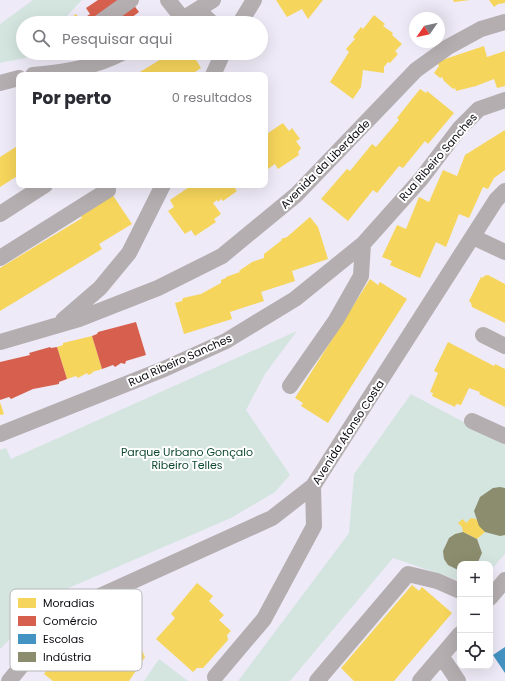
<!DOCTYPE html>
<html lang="pt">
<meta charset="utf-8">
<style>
:root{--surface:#fff;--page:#f7f7f7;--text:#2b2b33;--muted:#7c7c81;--line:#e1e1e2}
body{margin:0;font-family:Poppins,sans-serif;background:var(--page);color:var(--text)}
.controls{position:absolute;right:12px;bottom:12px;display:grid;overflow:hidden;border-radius:8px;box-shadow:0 4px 16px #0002}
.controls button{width:36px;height:36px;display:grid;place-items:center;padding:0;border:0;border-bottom:1px solid var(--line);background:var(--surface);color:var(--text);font:20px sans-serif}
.compass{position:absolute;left:409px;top:12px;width:36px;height:36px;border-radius:50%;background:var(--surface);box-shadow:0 4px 16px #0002;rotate:236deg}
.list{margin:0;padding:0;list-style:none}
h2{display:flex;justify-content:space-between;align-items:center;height:52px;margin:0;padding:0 16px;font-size:17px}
h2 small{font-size:13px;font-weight:400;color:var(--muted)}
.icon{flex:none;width:22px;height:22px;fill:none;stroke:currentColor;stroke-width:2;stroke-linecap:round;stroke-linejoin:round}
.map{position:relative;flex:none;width:505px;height:681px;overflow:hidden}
.search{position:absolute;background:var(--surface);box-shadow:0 4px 16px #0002;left:16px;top:16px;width:252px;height:44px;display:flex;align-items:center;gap:10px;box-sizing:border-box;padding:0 14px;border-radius:22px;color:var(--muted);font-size:15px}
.panel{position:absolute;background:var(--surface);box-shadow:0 4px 16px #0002;left:16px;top:72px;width:252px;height:116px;border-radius:8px}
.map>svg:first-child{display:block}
</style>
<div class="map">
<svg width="505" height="681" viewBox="0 0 505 681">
<rect width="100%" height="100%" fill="#eeeaf7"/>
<!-- green -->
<path fill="#d4e5e0" d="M33 0H82L64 19 62 23H23V53H50L0 63V24Z
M297 331 265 374 246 410 290 475 275 492 231 518 57 593 0 649V450L6 448 11 459Z
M411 394 505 444V554L490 571V564H460V581L393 558 290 681H238L349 533 354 474Z
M159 659 188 681H144Z"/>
<!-- homes -->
<path fill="#f6d55c" d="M276 0H323L308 19 302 9 287 17Z
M453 0H470L454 2Z
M489 0H505V3L498 4 494 7Z
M76 14 82 23H64Z
M374 15 385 24 383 26 393 33 392 35 402 44 395 51 398 54 390 63 388 62 384 67V73L363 70 361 87 353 99 330 82 349 52 346 49 355 39 353 37 361 27 363 29Z
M484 46 487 57 505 51V86L497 88 494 79 476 86 456 91 455 88 453 89 444 81 442 77 440 78 434 73 439 66 437 62 442 60Z
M171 53H192L201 68 192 74 193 75H135Z
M420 89 426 93 427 91 454 113 428 144 425 141 403 168 399 166 377 193 373 190 348 221 321 199 347 169 350 171 372 144 376 147 399 120 397 118Z
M283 123 289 131 292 128 300 139 296 141 301 148 298 152 299 155 278 169 275 164 265 171V135Z
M505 130V170L494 178 488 189 483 187 469 218 459 214 446 247 436 242 420 278 390 265 392 261 382 257 397 225 406 229 419 197 429 202 443 170 457 176 465 155Z
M19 145V175L0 187V157Z
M192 185H241L235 189 237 191 223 201 221 199 218 202 217 200 213 203 221 214 214 219 216 222 195 236 191 230 185 234 168 211 174 207 170 200Z
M112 194 132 224 99 244 102 249 0 311V268L82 218 80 214Z
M310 217 318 227 328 259 292 271 295 281 261 292 264 301 230 312 232 319 184 334 175 303 182 301 183 298 201 294 221 283V280L226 278V277L240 272 239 271 252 262 264 258V254L282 240 281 239 287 237Z
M488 275 505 284V323L472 307 471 303 469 301 481 277 483 278 484 276Z
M370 279 378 285 380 282 407 299 328 423 301 406 303 403 295 398Z
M92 336 102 369 92 372 93 373 88 375 87 373 78 378 76 376 67 379 57 347 63 345V343Z
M448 342 494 366 495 364 505 369V407L479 394 480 392 469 388 461 405 456 404 455 407 432 396 433 393 430 392 438 373 434 371Z
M0 402 4 414 0 415Z
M471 518 476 519 485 532 477 539 463 532 462 527 458 523 463 519 466 523Z
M197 583 213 596 209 601 224 615 219 620 231 631 227 635 228 640 203 668H197L193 672 156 639 175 618 171 614Z
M412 585 419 591 422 587 452 613 394 681H354L341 668Z
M129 621 145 657 129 681H53L44 674 48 668 41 663 55 643 58 645 66 634 69 636 74 629 77 631 82 625 85 627 88 624 94 628 98 627 104 630 111 632 117 630 120 622Z"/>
<!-- shops -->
<path fill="#d6604d" d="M98 0H130L139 12 124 23H77L90 14 86 8Z
M136 322 146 355 126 361 125 364 121 363 115 367 113 365 102 369 92 336 97 334 98 332Z
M50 347 51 348 57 347 67 379 59 382V384L33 389 11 399 9 397 0 400V362L30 355 29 353Z"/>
<!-- schools -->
<path fill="#4393c3" d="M505 647V673L493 655Z"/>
<!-- industry -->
<path fill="#8c8c6e" d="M500 487 505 488V535L500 536 485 532 479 526 474 511 480 497 493 488Z
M463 532 477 539 482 553 477 564H460V571L448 565 444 559 443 551 449 538 455 534Z"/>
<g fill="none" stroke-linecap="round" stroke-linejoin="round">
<!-- minor -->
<path stroke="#b4aeb0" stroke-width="16" d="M168 0 183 19
M198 10 212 23
M99 23 131 0
M176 23 213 0
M240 23 254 0
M33 75C65 72 93 68 122 53
M213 75 223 53
M0 83 19 78
M0 214 45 185
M473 237 505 252
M0 258 108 190V185
M63 320 100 288 129 253 163 185
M483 335 505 346
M0 342 79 319 158 288 222 256 296 195 416 70 448 47 481 29 505 22
M290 386 336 320 361 276 363 244
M472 421 505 436
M0 434 164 369 226 341 295 299 363 244 421 179 459 129 479 109 505 100
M490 598 505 580
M442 657 458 681
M215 677 264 619 314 526 313 486
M9 681 61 618 91 600 272 518 313 486 496 200 505 191
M317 681 408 574 437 581 460 591
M420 681 460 634"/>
</g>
<g text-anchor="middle" stroke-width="4" stroke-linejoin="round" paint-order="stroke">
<!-- street labels -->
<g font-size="11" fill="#0c0a11" stroke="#fff">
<text transform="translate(438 157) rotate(-49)" y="4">Rua Ribeiro Sanches</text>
<text transform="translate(325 164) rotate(-45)" y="4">Avenida da Liberdade</text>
<text transform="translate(180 360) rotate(-24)" y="4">Rua Ribeiro Sanches</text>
<text transform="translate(348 432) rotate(-57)" y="4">Avenida Afonso Costa</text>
</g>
<!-- park labels -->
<g font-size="11" fill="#104932" stroke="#fff">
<text x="187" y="456">Parque Urbano Gonçalo<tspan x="187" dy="13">Ribeiro Telles</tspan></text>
</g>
</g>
<!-- legend -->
<rect x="10" y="589" width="132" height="82" rx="6" fill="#fff" stroke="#b6b6b8" stroke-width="1"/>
<rect x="18" y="598" width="18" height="10" fill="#f6d55c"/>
<rect x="18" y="616" width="18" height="10" fill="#d6604d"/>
<rect x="18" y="634" width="18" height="10" fill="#4393c3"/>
<rect x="18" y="652" width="18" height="10" fill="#8c8c6e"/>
<g font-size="11" fill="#0c0a11">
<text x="43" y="607">Moradias</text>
<text x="43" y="625">Comércio</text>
<text x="43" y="643">Escolas</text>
<text x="43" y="661">Indústria</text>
</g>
</svg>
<div class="controls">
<button>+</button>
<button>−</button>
<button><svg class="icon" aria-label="locate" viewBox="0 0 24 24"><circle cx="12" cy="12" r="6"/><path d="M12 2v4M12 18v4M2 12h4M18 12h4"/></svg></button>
</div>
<svg class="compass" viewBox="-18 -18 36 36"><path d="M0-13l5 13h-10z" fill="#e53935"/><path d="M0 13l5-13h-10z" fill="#7c7c81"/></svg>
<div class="search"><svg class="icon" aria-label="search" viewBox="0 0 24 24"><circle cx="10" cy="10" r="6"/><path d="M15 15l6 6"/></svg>Pesquisar aqui</div>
<section class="panel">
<h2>Por perto<small>0 resultados</small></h2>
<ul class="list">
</ul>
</section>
</div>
